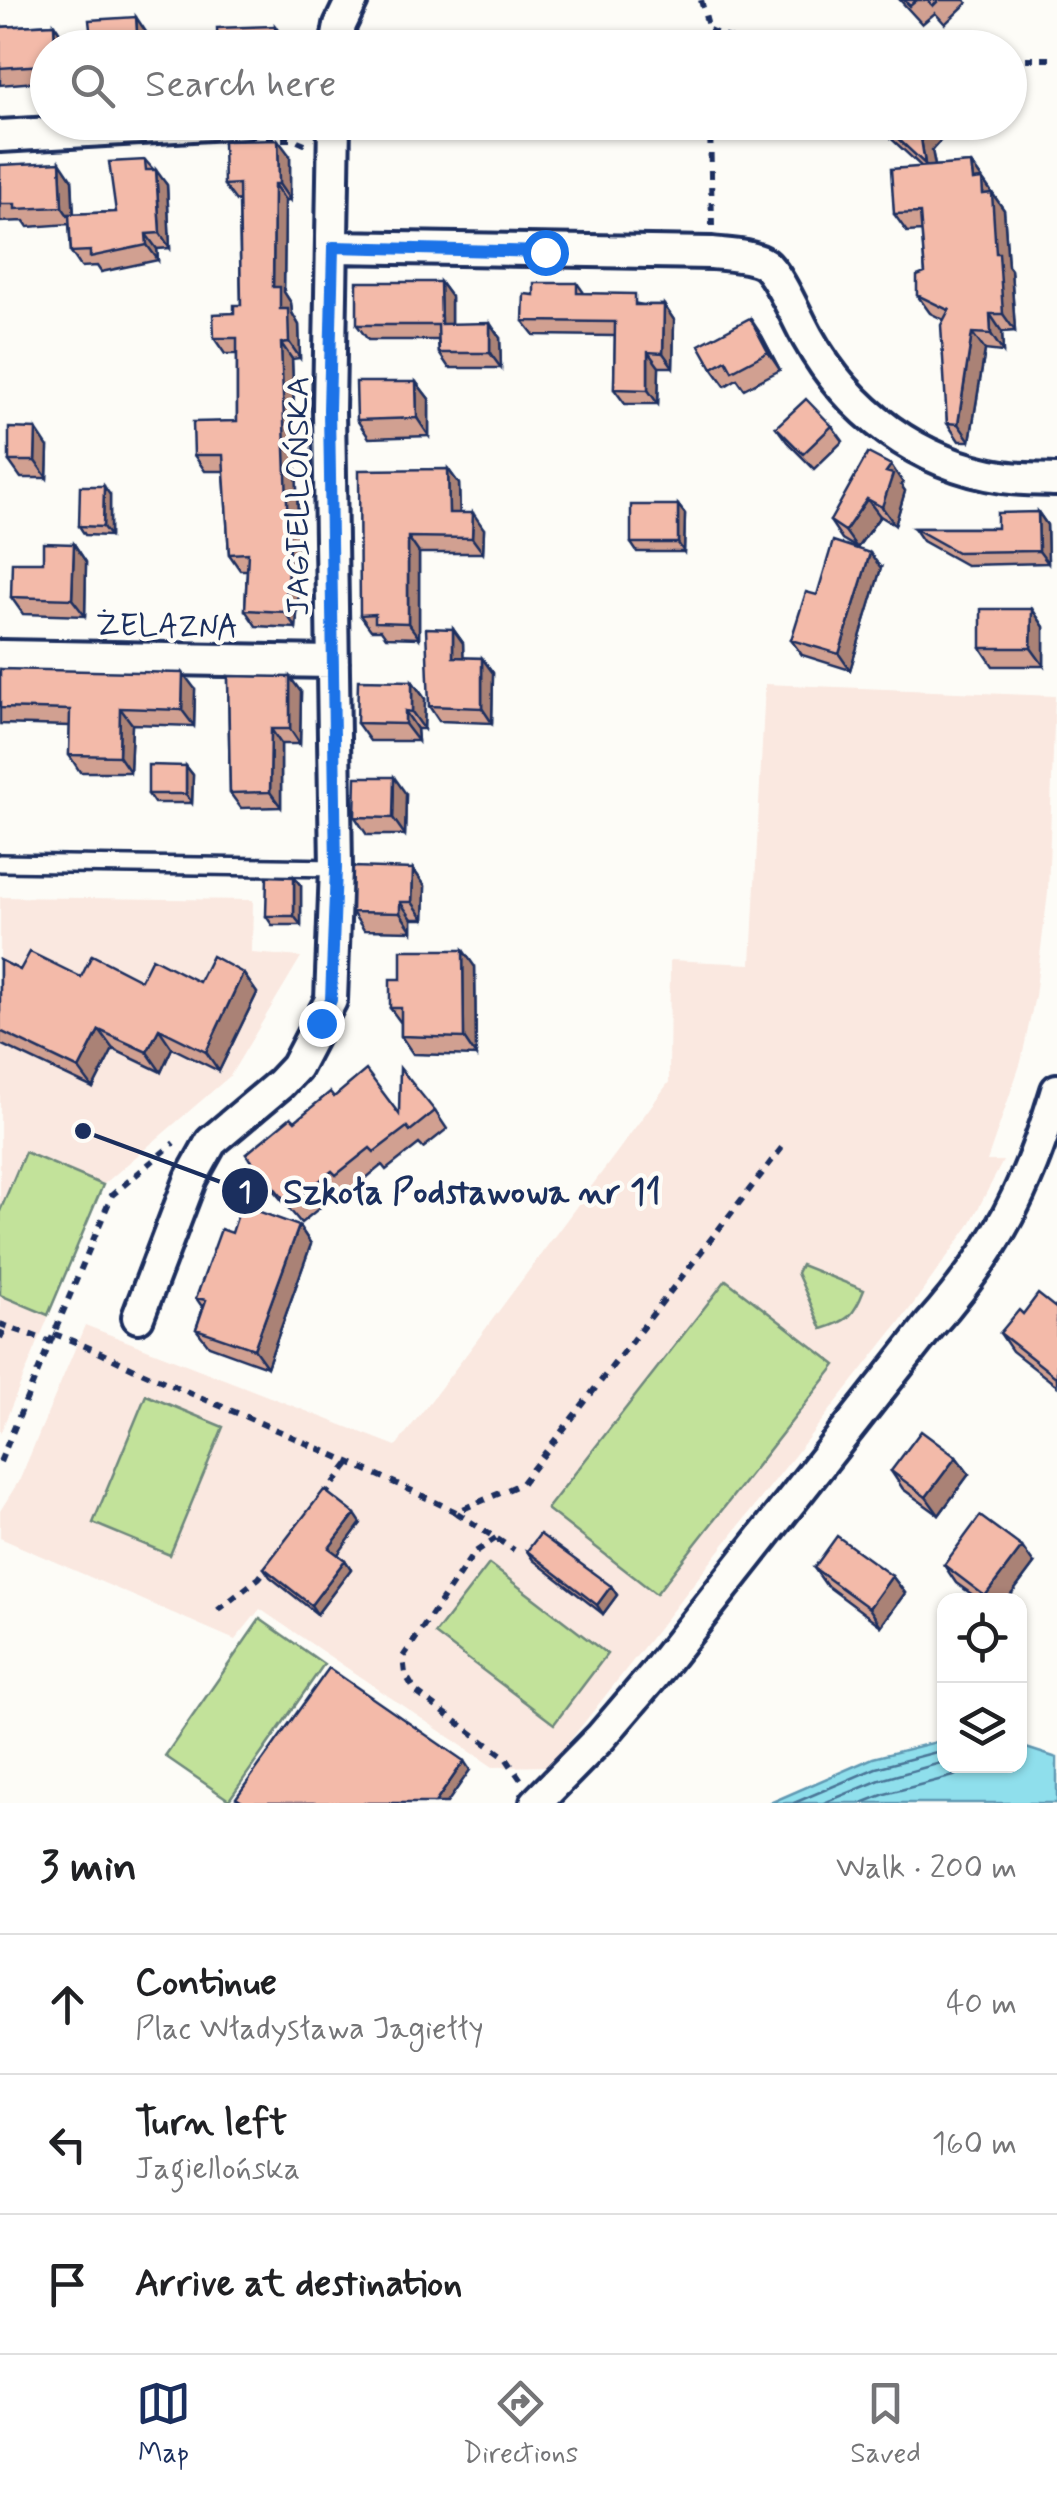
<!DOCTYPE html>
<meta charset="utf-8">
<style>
:root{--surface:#fff;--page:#f6f6f6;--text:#202124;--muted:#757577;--line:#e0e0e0;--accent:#1b2f5e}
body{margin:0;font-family:Mynerve,sans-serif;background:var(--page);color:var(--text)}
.controls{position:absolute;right:30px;bottom:30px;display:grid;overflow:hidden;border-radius:20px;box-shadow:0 2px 8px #0004}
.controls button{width:90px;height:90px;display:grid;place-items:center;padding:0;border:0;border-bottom:2px solid var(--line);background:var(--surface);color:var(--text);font:50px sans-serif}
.stop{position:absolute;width:30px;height:30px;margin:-22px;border:8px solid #1a73e8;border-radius:50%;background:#fff}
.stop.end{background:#1a73e8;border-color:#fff;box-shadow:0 2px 10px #0008}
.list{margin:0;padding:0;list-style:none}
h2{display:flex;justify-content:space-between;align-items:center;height:130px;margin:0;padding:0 40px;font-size:42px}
h2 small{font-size:32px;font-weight:400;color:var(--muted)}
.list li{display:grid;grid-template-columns:65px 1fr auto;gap:30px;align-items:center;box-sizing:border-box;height:140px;padding:0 40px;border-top:2px solid var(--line)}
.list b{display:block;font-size:38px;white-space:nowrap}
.list p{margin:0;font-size:32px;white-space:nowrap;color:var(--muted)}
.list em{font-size:32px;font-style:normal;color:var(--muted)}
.icon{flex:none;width:55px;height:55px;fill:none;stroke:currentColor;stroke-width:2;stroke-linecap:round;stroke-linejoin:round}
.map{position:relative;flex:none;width:1057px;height:1803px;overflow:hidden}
.search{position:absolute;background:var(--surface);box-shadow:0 2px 8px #0004;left:30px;right:30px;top:30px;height:110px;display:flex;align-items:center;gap:25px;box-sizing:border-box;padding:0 35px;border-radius:55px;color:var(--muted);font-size:38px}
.sheet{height:550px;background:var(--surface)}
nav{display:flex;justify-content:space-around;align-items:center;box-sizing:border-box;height:140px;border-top:2px solid var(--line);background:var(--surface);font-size:28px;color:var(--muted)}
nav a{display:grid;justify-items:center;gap:5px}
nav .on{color:var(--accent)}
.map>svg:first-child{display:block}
</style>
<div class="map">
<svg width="1057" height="1803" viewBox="0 0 1057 1803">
<rect width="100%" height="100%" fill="#fdfcf7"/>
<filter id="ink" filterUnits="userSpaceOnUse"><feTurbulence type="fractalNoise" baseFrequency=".01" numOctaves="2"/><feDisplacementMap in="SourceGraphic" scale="20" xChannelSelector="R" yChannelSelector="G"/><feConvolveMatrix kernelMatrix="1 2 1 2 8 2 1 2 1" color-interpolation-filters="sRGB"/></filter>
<g filter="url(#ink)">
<!-- built -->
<path fill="#fae8e0" d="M765 684 1055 696 1048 893 1035 996 1021 1062 987 1161H1003L969 1226 909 1310 550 1766 493 1767 260 1609 235 1640 0 1538V1511L20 1479 85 1325 396 1446 472 1347 669 1082 670 960 751 964Z
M0 897 253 900 252 953 301 957 230 1076 103 1185 0 1434Z"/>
<!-- pitch -->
<path fill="#c2e29a" stroke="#6e887c" stroke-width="2.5" d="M25 1152 103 1185 48 1315 0 1295V1211Z
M801 1265 864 1290C854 1316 848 1321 822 1329L797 1273Z
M726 1280 836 1365 656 1594 547 1509Z
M146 1395 223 1427 170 1555 93 1523Z
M489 1564 607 1654 554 1724 435 1634Z
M260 1619 324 1664 229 1800 165 1756Z"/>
<!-- water -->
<path fill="#8fdfec" stroke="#6199b3" stroke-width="2.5" d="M944 1740V1766H1020V1746L1057 1758V1803H770L873 1758Z"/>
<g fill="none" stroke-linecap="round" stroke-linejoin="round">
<!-- shore -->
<path stroke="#497597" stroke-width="2.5" d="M794 1803 876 1768 944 1750
M824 1803 880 1780 944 1762
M862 1803 885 1794 954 1776 971 1766"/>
<!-- lane casing -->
<g stroke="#1b2f5e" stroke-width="22">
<path id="lane" d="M0 863 336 868"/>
</g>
<!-- street casing -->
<g stroke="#1b2f5e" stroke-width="38">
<path id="street" d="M336 48 340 25 352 0
M0 136 245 122
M333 247 712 253C728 255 752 255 765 264 779 275 798 321 808 338 849 412 918 464 1003 477 1020 480 1039 479 1057 480
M0 656 333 662
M138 1317 191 1178 211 1142 280 1084 296 1067 331 1000 336 868 329 410 334 122
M536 1803 601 1737 654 1675 929 1326C997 1250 1028 1187 1057 1090"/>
</g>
<!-- path -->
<path stroke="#1b2f5e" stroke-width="6" stroke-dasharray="8 8" stroke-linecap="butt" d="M701 0 709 30V48
M709 30C737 43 762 46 792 48
M1010 59H1057
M710 122 712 227
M266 139H293L307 145
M0 1324 51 1342
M54 1334C89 1346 120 1363 153 1377 255 1421 356 1463 456 1512L521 1484 784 1145
M0 1338 6 1326
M0 1462 112 1195 174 1143
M324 1496 351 1461
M457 1513 514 1550
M496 1538 474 1553 403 1657 405 1674 416 1692 506 1758 521 1780
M218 1610 259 1578 269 1565"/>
<!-- lane -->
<use href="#lane" stroke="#fdfcf7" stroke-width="15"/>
<!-- street -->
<use href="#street" stroke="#fdfcf7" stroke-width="30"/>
</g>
<!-- wall -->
<path fill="#d1a091" stroke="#1b2f5e" stroke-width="2.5" d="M900 0H965L967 3 945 24 935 13 922 24Z
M54 24 64 39 65 48H48V81L0 85V27Z
M877 122H957L932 150 935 166 971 163 1004 210 1008 266 1011 270 1015 331 1002 332 1003 352 985 350 970 441H959L947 423 944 320 930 313 917 295 925 273 922 231 907 232 894 214 922 167 884 132Z
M290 156V200H285L284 292 291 303 292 313 299 325 300 358 292 359 300 570 296 628 256 626 245 610 247 570H240L229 554 224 471H205L194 455 237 421V354H225L214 338 241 305 239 200 236 201 224 185Z
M145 160 167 185 170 248 157 249 158 260 101 272 97 266 81 267 71 252 69 224 28 227 24 221 0 222V165L72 180 74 214 116 212Z
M440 282 451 297V324L500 338 501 368H449L439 353 438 340H368L357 325Z
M577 283 584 293 643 305H664L674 320 673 367H659L658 404H625L614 389 615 336 534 335 523 321 534 295Z
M762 336 780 370 744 389 737 379 725 386 712 368Z
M416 382 429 399V436L369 438 357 420Z
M832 426 843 441 814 469 787 442 776 427Z
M48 447 47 478H21L9 461Z
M891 465 903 483 901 485 905 491 895 525 880 516 857 548 842 539 830 521Z
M448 469 459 484 460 513 484 529 483 553H419V638L386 637 381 630H371L360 615Z
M110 495V536L85 535 79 526Z
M678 505 685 514 684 552H637L631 543Z
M1038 512 1047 525 1048 563 966 565 923 541 914 528H997Z
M74 544 86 562 85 616 23 614 11 597 43 562Z
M881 568 850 670 802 655 791 640Z
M1032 609 1044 627V666H993L981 648Z
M453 629 463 643V658H482L493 673 492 723 439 721 429 706Z
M0 669 195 689 194 726 132 724 130 772H80L69 755 70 726 0 724Z
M228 676 301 692 300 744H281V807L241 808 230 793Z
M412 681 425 699 424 729H417L418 741H370L357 723Z
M186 766 193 775 192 803H154L148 794Z
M406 794 405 835H367L355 817Z
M413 869 425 886 424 919H412V931L364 930 352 912Z
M294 877 301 886V925H272L266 916Z
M0 960 20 970 81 977 199 982 243 973 257 993 219 1071 172 1048 161 1072 113 1049 93 1088 0 1044Z
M475 967 476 1056 413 1054 401 1036V1023L390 1008Z
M334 1097 399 1114 435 1111 447 1129 423 1148 419 1144 386 1170 382 1165 348 1193 344 1188 301 1223 258 1172 246 1154Z
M299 1226 311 1244 267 1367 209 1346 196 1329 203 1308 196 1298 232 1233Z
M1057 1309V1386L1012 1351 1000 1333 1023 1314Z
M956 1457 969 1474 939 1515 903 1489 891 1471Z
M361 1523 337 1554 345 1560 351 1569 317 1614 270 1577 264 1568Z
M527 1551 611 1586 617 1595 603 1614 533 1560Z
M1034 1564 1007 1600H980L956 1583 944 1565Z
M814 1568 892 1576 905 1593 881 1626 826 1585Z"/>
<!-- shaded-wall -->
<path fill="#aa8276" stroke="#1b2f5e" stroke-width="2.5" d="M136 17 148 35 149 48H138Z
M54 24 64 39 65 48H55Z
M275 26 287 43V48H276Z
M43 56 48 62V71L43 65Z
M928 122H957L932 150 938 182 925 164 920 132Z
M278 140 290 156V200L279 184Z
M60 162 72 180 74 224 62 207Z
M971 163 1004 210 1008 266 1011 270 1015 331 1003 314 996 253 973 180Z
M156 170 167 185 170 248 160 233Z
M274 184 285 200 284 292 291 303 292 313 299 325 300 358 289 342 280 309 273 287Z
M146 234 157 249 158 260 147 245Z
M440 282 451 297V339L441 324Z
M664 305 674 320 673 367 663 353Z
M990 314 1002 332 1003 352 991 334Z
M750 318 762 336 780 370 768 352Z
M490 323 500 338 501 368 490 353Z
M972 333 985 350 970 441 958 424Z
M281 343 292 359 300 570 296 628 285 612Z
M648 352 659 367 658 404 648 390Z
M416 382 429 399V436L417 418Z
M36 429 48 447 47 478 35 461Z
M891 465 903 483 901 485 905 491 895 525 882 507 886 472Z
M448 469 459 484 460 529 449 513Z
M104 486 110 495V536L103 527Z
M867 499 880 516 857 548 845 531Z
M678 505 685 514 684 552 678 543Z
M1038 512 1047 525 1048 563 1039 551Z
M473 513 484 529 483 553 472 538Z
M408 537 419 553V638L408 623Z
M74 544 86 562 85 616 72 599Z
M870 553 881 568 850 670 839 654Z
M1032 609 1044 627V666L1031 648Z
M453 629 463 643 464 672 453 657Z
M482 658 493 673 492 723 482 708Z
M183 673 195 689 194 726 182 710Z
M290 677 301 692 300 744 290 729Z
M412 681 425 699 424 729 412 712Z
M120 708 132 724 130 772 119 756Z
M405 711 417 729 418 741 405 724Z
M271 729 281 744V807L270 792Z
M186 766 193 775 192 803 186 794Z
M394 777 406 794 405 835 393 818Z
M413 869 425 886 424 919 412 902Z
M294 877 301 886V925L294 916Z
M400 902 412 919V931L400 913Z
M463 950 475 967 476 1056 464 1038Z
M243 973 257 993 219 1071 206 1052Z
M159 1029 172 1048 161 1072 147 1052Z
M99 1030 113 1049 93 1088 79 1069Z
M299 1226 311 1244 267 1367 254 1349Z
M956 1457 969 1474 939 1515 926 1497Z
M355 1514 361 1523 336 1557 329 1548Z
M1022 1547 1034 1564 1007 1600H989L985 1596Z
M345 1560 351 1569 317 1614 311 1605Z
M892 1576 905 1593 881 1626 869 1608Z
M611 1586 617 1595 603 1614 597 1605Z
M464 1761 470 1770 447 1803H435Z"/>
<!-- building -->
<path fill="#f3baa9" stroke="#1b2f5e" stroke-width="2.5" d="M904 0H917L910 6Z
M927 0H939L933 6Z
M136 17 138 48H92L89 20Z
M54 24 55 48H48V55L43 56V65L0 68V27Z
M275 26 276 48H218L217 28Z
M880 122H928L920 132 925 164Z
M278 140 279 184H274L273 287H280V309H288L289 342 281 343 289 554 285 612 245 610 248 553 229 554 223 455H194L193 422 237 421V338H214L213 314 234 313V305H241L239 184 224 185 223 141Z
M145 160 146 170H156L160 233 146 234 147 245 90 257V251L71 252 69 214 116 212 109 162Z
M60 162 62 207 15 209V204H0V165Z
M971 163 973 180 982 179 983 194 992 193 996 253H999L1003 314H990L991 334 972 333 958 424 947 423 941 325 950 308 948 310 917 295V276L925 273 920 213 894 214 891 169Z
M357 282H440L441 324 490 323V353H439L438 325H357Z
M534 283H577V293L635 294V305H664L663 353 648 352V390L614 389 615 322 523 321 524 294 534 295Z
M750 318 768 352 732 371 726 360 712 368 699 345Z
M356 382H416L417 418 357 420Z
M806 399 832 426 803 454 776 427Z
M9 428 36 429 35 461H9Z
M868 453 891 465 886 472 893 474 882 507 867 499 845 531 830 521Z
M448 469 449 513H473L472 538 408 537V623L375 622V614L360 615 359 470Z
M80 486H104L103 527 79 526Z
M631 505H678V543H631Z
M1038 512 1039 551 957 552 914 528H997V513Z
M833 541 870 553 839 654 791 640 806 592 817 595Z
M43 543 74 544 72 599 11 597 12 562H43Z
M981 609H1032L1031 648H981Z
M426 628 453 629V657L482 658V708L429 706Z
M0 669 183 673 182 710 120 708 119 756 69 755 70 710 0 708Z
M228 676 290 677V729H271L270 792 230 793Z
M358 680 412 681V712L405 711V724L357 723Z
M148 765 186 766V794H148Z
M356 777H394L393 818 355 817Z
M353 867 413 869 412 902H400V913L352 912Z
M267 876 294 877V916H266Z
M401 950H463L464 1038 401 1036V1008H390V979H401Z
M30 952 81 977 92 955 141 980 152 958 199 982 212 956 243 973 206 1052 159 1029 147 1052 99 1030 79 1069 0 1031V960L20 970Z
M400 1068 435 1111 410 1131 407 1127 374 1152 370 1148 336 1175 332 1171 289 1205 246 1154 291 1117 295 1121 330 1092 334 1097 366 1070 399 1114Z
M241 1205 299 1226 254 1349 196 1329 206 1300 196 1298 221 1229 232 1233Z
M1038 1294 1057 1309V1378L1000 1333 1019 1310 1023 1314Z
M921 1431 956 1457 926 1497 891 1471Z
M324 1490 355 1514 329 1548 345 1560 311 1605 264 1568Z
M980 1516 1022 1547 985 1596 944 1565Z
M540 1534 611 1586 597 1605 527 1551Z
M837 1536 892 1576 869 1608 814 1568Z
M329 1668 464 1761 435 1803H244L236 1798Z"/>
</g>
<g fill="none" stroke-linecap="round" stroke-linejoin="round" filter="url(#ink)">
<!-- route -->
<path stroke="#1a73e8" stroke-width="12" d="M321 1023 331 1000 336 868 329 410 333 247 545 252"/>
</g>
<g text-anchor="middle" stroke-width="9" stroke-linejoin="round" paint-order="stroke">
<!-- street labels -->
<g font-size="32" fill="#1b2f5e" stroke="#fdfcf7">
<text transform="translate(297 496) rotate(-90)" y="11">JAGIELLOŃSKA</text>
<text transform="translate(167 625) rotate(1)" y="11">ŻELAZNA</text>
</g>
</g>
<!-- callouts -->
<path fill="none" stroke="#1b2f5e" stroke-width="4" d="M83 1131L245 1191"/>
<g fill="#1b2f5e" stroke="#fdfcf7" stroke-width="4">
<circle cx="83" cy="1131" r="10"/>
<circle cx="245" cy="1191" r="25"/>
</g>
<g font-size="30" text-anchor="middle" font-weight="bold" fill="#fff">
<text x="245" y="1201">1</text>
</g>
<g font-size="35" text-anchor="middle" font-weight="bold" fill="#1b2f5e" stroke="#fdfcf7" stroke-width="9" stroke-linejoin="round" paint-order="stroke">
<text x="472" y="1203">Szkoła Podstawowa nr 11</text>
</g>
</svg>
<div class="controls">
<button><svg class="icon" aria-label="locate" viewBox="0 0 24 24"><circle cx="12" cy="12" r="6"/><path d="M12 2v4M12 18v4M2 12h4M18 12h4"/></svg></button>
<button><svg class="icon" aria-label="layers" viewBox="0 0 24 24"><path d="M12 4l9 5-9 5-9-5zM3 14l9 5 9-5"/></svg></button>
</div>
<div class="stop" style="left:545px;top:252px"></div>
<div class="stop end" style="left:321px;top:1023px"></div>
<div class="search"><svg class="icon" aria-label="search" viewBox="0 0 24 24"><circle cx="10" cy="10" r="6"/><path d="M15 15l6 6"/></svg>Search here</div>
</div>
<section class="sheet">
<h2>3 min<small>Walk · 200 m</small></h2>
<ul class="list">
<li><svg class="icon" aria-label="ahead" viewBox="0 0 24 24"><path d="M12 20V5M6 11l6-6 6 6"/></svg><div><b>Continue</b><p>Plac Władysława Jagiełły</p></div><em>40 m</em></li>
<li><svg class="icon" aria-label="left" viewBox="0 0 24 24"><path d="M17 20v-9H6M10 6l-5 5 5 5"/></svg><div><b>Turn left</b><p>Jagiellońska</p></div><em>160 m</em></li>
<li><svg class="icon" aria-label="arrive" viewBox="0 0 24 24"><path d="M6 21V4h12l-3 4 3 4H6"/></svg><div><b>Arrive at destination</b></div></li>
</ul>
</section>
<nav>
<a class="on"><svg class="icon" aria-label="map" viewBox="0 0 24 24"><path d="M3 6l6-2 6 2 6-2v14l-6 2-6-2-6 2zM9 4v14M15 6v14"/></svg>Map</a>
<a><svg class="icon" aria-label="directions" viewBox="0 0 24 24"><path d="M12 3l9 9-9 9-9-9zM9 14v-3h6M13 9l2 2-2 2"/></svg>Directions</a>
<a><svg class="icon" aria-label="saved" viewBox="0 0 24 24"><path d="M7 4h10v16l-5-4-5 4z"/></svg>Saved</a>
</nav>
